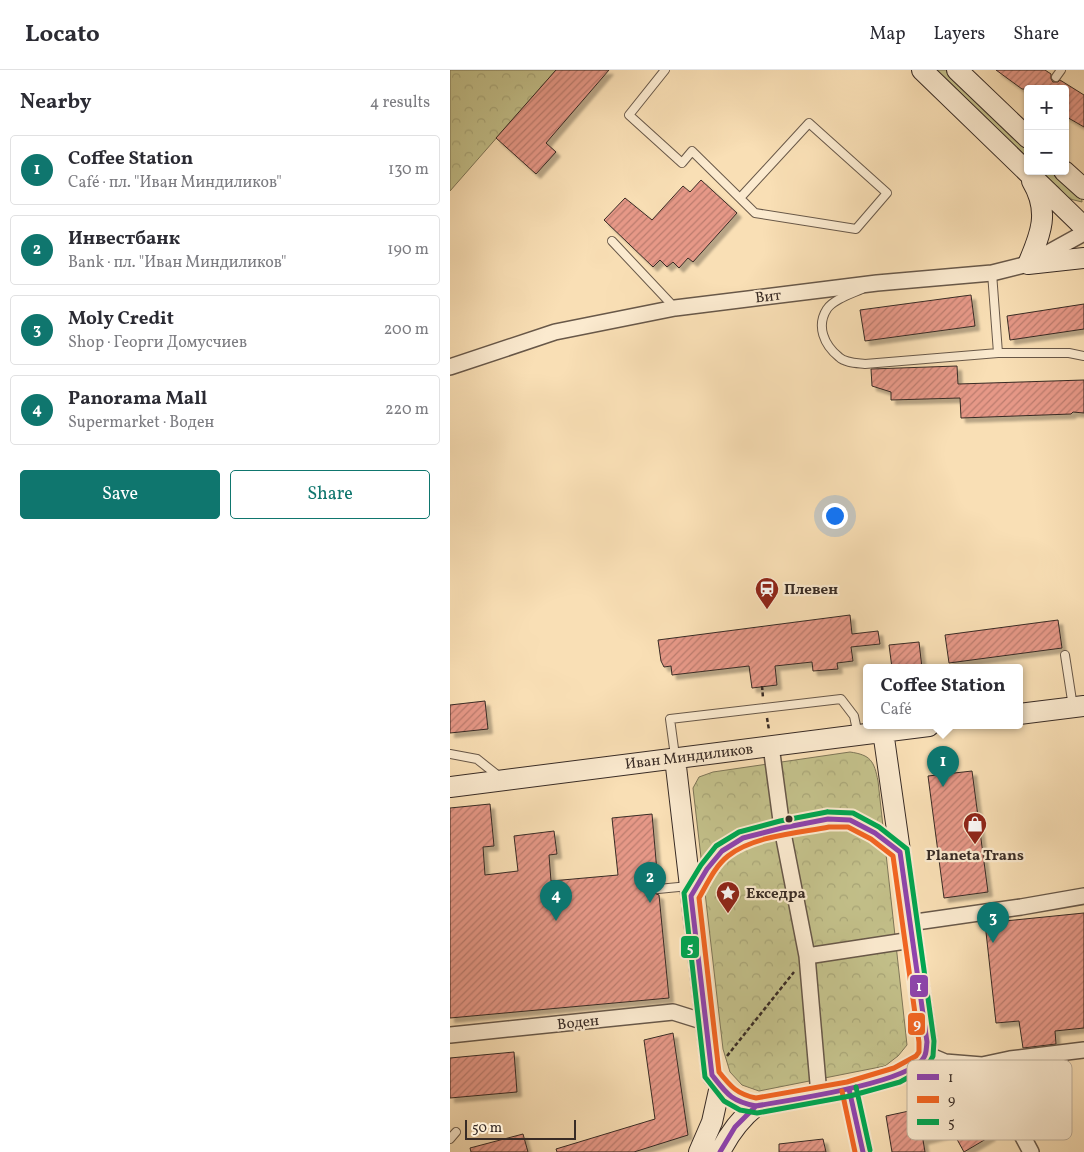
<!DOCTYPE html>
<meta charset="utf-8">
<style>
:root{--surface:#fff;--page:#f7f7f7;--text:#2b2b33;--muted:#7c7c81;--line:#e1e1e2;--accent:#0f766e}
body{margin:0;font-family:Vollkorn,serif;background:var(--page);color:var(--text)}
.controls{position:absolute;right:15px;top:15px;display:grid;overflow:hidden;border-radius:5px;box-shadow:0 1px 4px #0004}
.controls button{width:45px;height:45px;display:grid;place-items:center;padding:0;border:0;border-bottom:1px solid var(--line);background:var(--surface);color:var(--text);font:25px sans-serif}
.scale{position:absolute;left:15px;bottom:12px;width:111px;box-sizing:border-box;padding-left:5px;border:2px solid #382b25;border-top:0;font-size:14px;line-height:18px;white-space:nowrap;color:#382b25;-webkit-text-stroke:4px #fbeacf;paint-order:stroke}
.you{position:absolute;left:384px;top:445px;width:18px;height:18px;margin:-12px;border:4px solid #fff;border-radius:50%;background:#1a73e8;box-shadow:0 0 0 8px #1a73e833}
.badge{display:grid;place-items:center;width:32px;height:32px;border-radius:50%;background:var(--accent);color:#fff;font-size:16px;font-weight:700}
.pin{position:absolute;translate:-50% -41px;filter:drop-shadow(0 1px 2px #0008)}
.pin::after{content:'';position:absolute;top:26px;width:18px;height:15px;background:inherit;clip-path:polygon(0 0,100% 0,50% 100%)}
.popup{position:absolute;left:413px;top:594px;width:160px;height:65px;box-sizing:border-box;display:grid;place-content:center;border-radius:5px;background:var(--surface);filter:drop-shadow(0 1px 4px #0005);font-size:16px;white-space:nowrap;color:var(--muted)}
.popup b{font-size:19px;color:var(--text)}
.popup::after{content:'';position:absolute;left:50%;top:100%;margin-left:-10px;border:10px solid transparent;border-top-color:var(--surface)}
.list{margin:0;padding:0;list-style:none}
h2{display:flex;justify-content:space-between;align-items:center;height:65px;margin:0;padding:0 20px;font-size:21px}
h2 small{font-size:16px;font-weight:400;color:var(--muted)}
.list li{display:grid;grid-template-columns:32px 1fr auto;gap:15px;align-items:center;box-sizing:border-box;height:70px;margin:0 10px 10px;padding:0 10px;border:1px solid var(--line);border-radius:5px}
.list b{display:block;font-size:19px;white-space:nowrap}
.list p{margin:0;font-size:16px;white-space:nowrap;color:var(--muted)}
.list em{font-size:16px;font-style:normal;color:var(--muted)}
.actions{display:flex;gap:10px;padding:15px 20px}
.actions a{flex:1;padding:11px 0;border:1px solid var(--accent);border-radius:5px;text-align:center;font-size:18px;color:var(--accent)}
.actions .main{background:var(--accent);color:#fff}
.map{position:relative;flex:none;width:634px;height:1082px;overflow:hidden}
header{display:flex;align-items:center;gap:30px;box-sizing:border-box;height:70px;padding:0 25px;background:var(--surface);border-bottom:1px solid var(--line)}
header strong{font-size:24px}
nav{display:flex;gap:28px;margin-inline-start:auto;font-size:18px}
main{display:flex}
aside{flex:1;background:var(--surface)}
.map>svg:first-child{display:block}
</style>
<header>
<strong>Locato</strong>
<nav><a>Map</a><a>Layers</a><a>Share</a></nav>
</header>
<main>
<aside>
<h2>Nearby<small>4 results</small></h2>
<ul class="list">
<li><span class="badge">1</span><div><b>Coffee Station</b><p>Café · пл. &quot;Иван Миндиликов&quot;</p></div><em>130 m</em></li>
<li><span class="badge">2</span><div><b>Инвестбанк</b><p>Bank · пл. &quot;Иван Миндиликов&quot;</p></div><em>190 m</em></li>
<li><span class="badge">3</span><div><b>Moly Credit</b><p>Shop · Георги Домусчиев</p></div><em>200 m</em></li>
<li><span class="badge">4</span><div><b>Panorama Mall</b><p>Supermarket · Воден</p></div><em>220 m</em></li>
</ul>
<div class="actions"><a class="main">Save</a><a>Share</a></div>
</aside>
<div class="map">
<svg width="634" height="1082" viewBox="0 0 634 1082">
<defs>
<pattern id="park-crowns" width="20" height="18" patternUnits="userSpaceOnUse" patternTransform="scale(1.25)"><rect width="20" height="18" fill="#c3c08a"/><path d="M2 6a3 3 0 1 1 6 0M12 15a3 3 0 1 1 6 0" fill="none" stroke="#a8a577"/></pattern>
<pattern id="building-hatch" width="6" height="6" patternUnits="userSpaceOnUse" patternTransform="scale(1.25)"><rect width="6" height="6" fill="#e69887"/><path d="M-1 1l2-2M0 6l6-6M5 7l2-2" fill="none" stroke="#bb7c6e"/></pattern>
<filter id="shadow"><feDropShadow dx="4.5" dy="4.5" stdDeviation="1" flood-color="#0004"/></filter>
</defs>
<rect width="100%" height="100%" fill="#f9dfb5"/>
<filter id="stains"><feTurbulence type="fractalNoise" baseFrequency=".004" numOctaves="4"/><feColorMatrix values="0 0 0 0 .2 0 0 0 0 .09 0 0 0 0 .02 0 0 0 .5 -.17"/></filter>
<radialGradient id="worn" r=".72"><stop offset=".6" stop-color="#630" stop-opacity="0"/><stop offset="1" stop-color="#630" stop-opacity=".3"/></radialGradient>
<!-- park -->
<path fill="url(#park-crowns)" stroke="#7e7658" d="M0 0H106L0 121Z
M487 0H498L578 72V88Z
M591 101H610L631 122 632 132 620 129Z
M400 682C421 685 424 691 428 711L457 975 448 986 435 996 309 1021 292 1015 280 1002 273 979 243 718 249 707 263 702Z"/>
<!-- building -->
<path fill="url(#building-hatch)" stroke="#382b25" filter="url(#shadow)" d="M106 0H159L96 73 106 82 86 104 46 68Z
M546 0H595L601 4V9L603 12H608L610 10 634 25V57L615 46V19H572Z
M251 110 287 143 243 192 238 188 229 198 223 192 217 197 210 190 203 197 154 150 175 128 202 150 233 116 240 122Z
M521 225 525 256 415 271 410 240Z
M634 234V259L560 270 557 246Z
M507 296 508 314 634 310V343L623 342 621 344 511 348 510 328 441 330V322L422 316 421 299Z
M400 545 402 564 428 561 430 574 401 577 403 591 387 593 388 599 363 601 362 592 325 596 327 615 302 618 299 596 222 605 221 596 214 597 211 591 208 570Z
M608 550 612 578 499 593 495 565Z
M469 572 472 598H442L439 575Z
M35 631 38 659 0 663V635Z
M522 701 538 822 494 828 478 706Z
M40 734 44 776 33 777 35 805 68 801 64 766 104 761 107 784 99 785 101 811 168 805 162 748 202 744 208 813 204 815 202 819 204 823 209 825 219 928 0 948V738Z
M634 843V958L605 961 606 974 573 978 569 951 546 953 535 853Z
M223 963 238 1065 184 1082H107L106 1079 205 1049 194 970Z
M64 982 67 1022 0 1028V988Z
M519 1028 541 1066 514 1082 503 1062 473 1070 475 1082H442L436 1046Z
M73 1064 78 1082H21L20 1078Z
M373 1069 376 1082H329V1074Z"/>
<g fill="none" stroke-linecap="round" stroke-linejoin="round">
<!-- lane casing -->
<g stroke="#685849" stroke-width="10">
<path id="lane" d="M215 0 179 45 232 93 242 81 305 143 406 159 437 123 359 53 290 128
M606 7 611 0
M162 171 225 238
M542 203 548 283
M412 219C401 224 384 229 377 239 366 256 374 275 389 287 395 293 407 293 415 294L548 283H619L634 286
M615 585 623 637
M0 684 27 689 51 708
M225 686 220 649 391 629 404 646 408 665
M208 819 239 816
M244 820C252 807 261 789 274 780 279 776 287 771 293 768 313 760 380 745 400 750 417 755 432 768 445 779
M0 1069 6 1062"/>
</g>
<!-- street casing -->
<g stroke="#685849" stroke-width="18">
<path id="street" d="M0 297 105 262 225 238 427 213 542 203 578 194 634 163
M321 676 332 758 357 886 369 1025
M459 853 571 837 634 826
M357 886 462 870
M0 965 223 942 255 952
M476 984 495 992 532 995 560 989 634 980
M532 995 542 1009 581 1082"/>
</g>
<!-- secondary casing -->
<g stroke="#382b25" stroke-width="22">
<path id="secondary" d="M472 0 634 157
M507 0 578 68
M614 101 634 119
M578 194C591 164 600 141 582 111
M578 194 634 188
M569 644 634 636
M225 688 262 1005 278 1025 292 1033 306 1036 399 1019 447 1005 471 992 476 984 477 972 433 661
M0 717 479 656
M399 1019 413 1082
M249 1082 262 1052 270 1016
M270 1082C279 1064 290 1049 306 1036"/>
</g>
<!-- path -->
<path stroke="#382b25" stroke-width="2.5" stroke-dasharray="4 2.5" stroke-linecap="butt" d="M312 616 313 628
M317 648 319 660
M277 986 344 902"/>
<!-- lane -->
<use href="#lane" stroke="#fbeacf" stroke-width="8"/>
<!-- street -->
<use href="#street" stroke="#fbeacf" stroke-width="15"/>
<!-- secondary -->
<use href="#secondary" stroke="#fbeacf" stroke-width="20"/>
<!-- bus-1 casing -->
<g stroke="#fbeacf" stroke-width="9">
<path id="bus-1" d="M378 749 400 750 425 763 450 782 477 972C476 979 477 985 472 990 453 1014 339 1030 306 1036 281 1031 277 1024 262 1005L241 826 257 799 272 781 293 768 332 758Z
M399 1019 413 1082
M270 1082 285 1057 306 1036"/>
</g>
<!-- bus-2 casing -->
<g stroke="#fbeacf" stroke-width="9">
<path id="bus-2" d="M379 757H398L421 769 443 786 469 972V982L466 986 444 998 397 1012 306 1028C287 1024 281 1017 269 1002L249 828C257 814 265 796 278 786 303 766 348 763 379 757Z
M392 1021 405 1082"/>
</g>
<!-- bus-3 casing -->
<g stroke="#fbeacf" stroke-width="9">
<path id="bus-3" d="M377 742 330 751 289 762 266 776 251 795 234 823 255 1007 274 1031 290 1040 307 1043 400 1026 450 1012 477 997 483 986 484 971 457 779 429 757 403 743 378 742
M406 1017 420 1080"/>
</g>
<!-- bus-1 -->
<use href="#bus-1" stroke="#8e44ad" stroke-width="5"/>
<!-- bus-2 -->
<use href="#bus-2" stroke="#f26522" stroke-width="5"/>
<!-- bus-3 -->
<use href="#bus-3" stroke="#00a651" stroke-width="5"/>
</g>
<!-- icons -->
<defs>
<g id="station-pin" transform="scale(1.25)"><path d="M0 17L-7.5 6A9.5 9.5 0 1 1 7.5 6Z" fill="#8f2418" stroke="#fbeacf"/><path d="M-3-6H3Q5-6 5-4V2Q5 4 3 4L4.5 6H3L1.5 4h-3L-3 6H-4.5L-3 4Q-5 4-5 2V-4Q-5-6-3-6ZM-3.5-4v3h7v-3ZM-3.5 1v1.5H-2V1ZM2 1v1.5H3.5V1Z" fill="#fff"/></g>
<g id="shop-pin" transform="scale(1.25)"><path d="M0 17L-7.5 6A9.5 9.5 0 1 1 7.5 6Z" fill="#8f2418" stroke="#fbeacf"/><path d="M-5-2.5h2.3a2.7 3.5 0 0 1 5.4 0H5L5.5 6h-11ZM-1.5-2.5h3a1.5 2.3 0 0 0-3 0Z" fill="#fff"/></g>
<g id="sight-pin" transform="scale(1.25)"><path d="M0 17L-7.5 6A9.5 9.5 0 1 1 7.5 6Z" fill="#8f2418" stroke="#fbeacf"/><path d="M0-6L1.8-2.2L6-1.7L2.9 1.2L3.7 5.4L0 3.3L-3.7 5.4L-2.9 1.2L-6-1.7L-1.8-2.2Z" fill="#fff"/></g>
</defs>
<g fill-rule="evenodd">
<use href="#station-pin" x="317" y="519"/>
<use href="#shop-pin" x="525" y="754"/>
<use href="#sight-pin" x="278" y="823"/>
</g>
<!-- markers -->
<circle fill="#382b25" stroke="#fbeacf" stroke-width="2" cx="339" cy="749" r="4.5"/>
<g text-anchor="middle" stroke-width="4.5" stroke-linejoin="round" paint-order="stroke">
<!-- street labels -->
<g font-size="15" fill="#382b25" stroke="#fbeacf">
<text transform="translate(318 226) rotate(-7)" y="5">Вит</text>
<text transform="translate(239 686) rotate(-7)" y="5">Иван Миндиликов</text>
<text transform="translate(128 952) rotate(-6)" y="5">Воден</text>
</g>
<!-- poi labels -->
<g font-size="15" font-weight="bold" fill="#382b25" stroke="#fbeacf" text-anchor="start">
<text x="334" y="524">Плевен</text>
<text x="525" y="790" text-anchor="middle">Planeta Trans</text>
<text x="296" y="828">Екседра</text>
</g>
</g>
<!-- legend -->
<rect x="457" y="990" width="165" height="80" rx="8" fill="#fbeacf" stroke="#c0b19c" stroke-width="1"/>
<rect x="467" y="1004" width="22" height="6" fill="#8e44ad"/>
<rect x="467" y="1026" width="22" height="7" fill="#f26522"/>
<rect x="467" y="1049" width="22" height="6" fill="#00a651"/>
<g font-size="14" fill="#382b25">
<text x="498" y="1012">1</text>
<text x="498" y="1034">9</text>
<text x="498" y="1057">5</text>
</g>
<g stroke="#fbeacf" stroke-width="2">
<rect x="230" y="865" width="20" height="24" rx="5" fill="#00a651"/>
<rect x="459" y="904" width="20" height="24" rx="5" fill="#8e44ad"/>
<rect x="457" y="942" width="19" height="24" rx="5" fill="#f26522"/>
</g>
<g font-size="14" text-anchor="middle" font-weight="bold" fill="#fff">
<text x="240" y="882">5</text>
<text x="469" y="921">1</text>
<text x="467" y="959">9</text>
</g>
<rect width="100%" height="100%" filter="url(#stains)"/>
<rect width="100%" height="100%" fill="url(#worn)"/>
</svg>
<div class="controls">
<button>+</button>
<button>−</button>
</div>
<div class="scale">50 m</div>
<div class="you"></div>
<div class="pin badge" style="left:493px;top:717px">1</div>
<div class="popup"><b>Coffee Station</b>Café</div>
<div class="pin badge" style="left:200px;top:833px">2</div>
<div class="pin badge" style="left:543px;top:873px">3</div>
<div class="pin badge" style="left:106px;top:851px">4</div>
</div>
</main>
